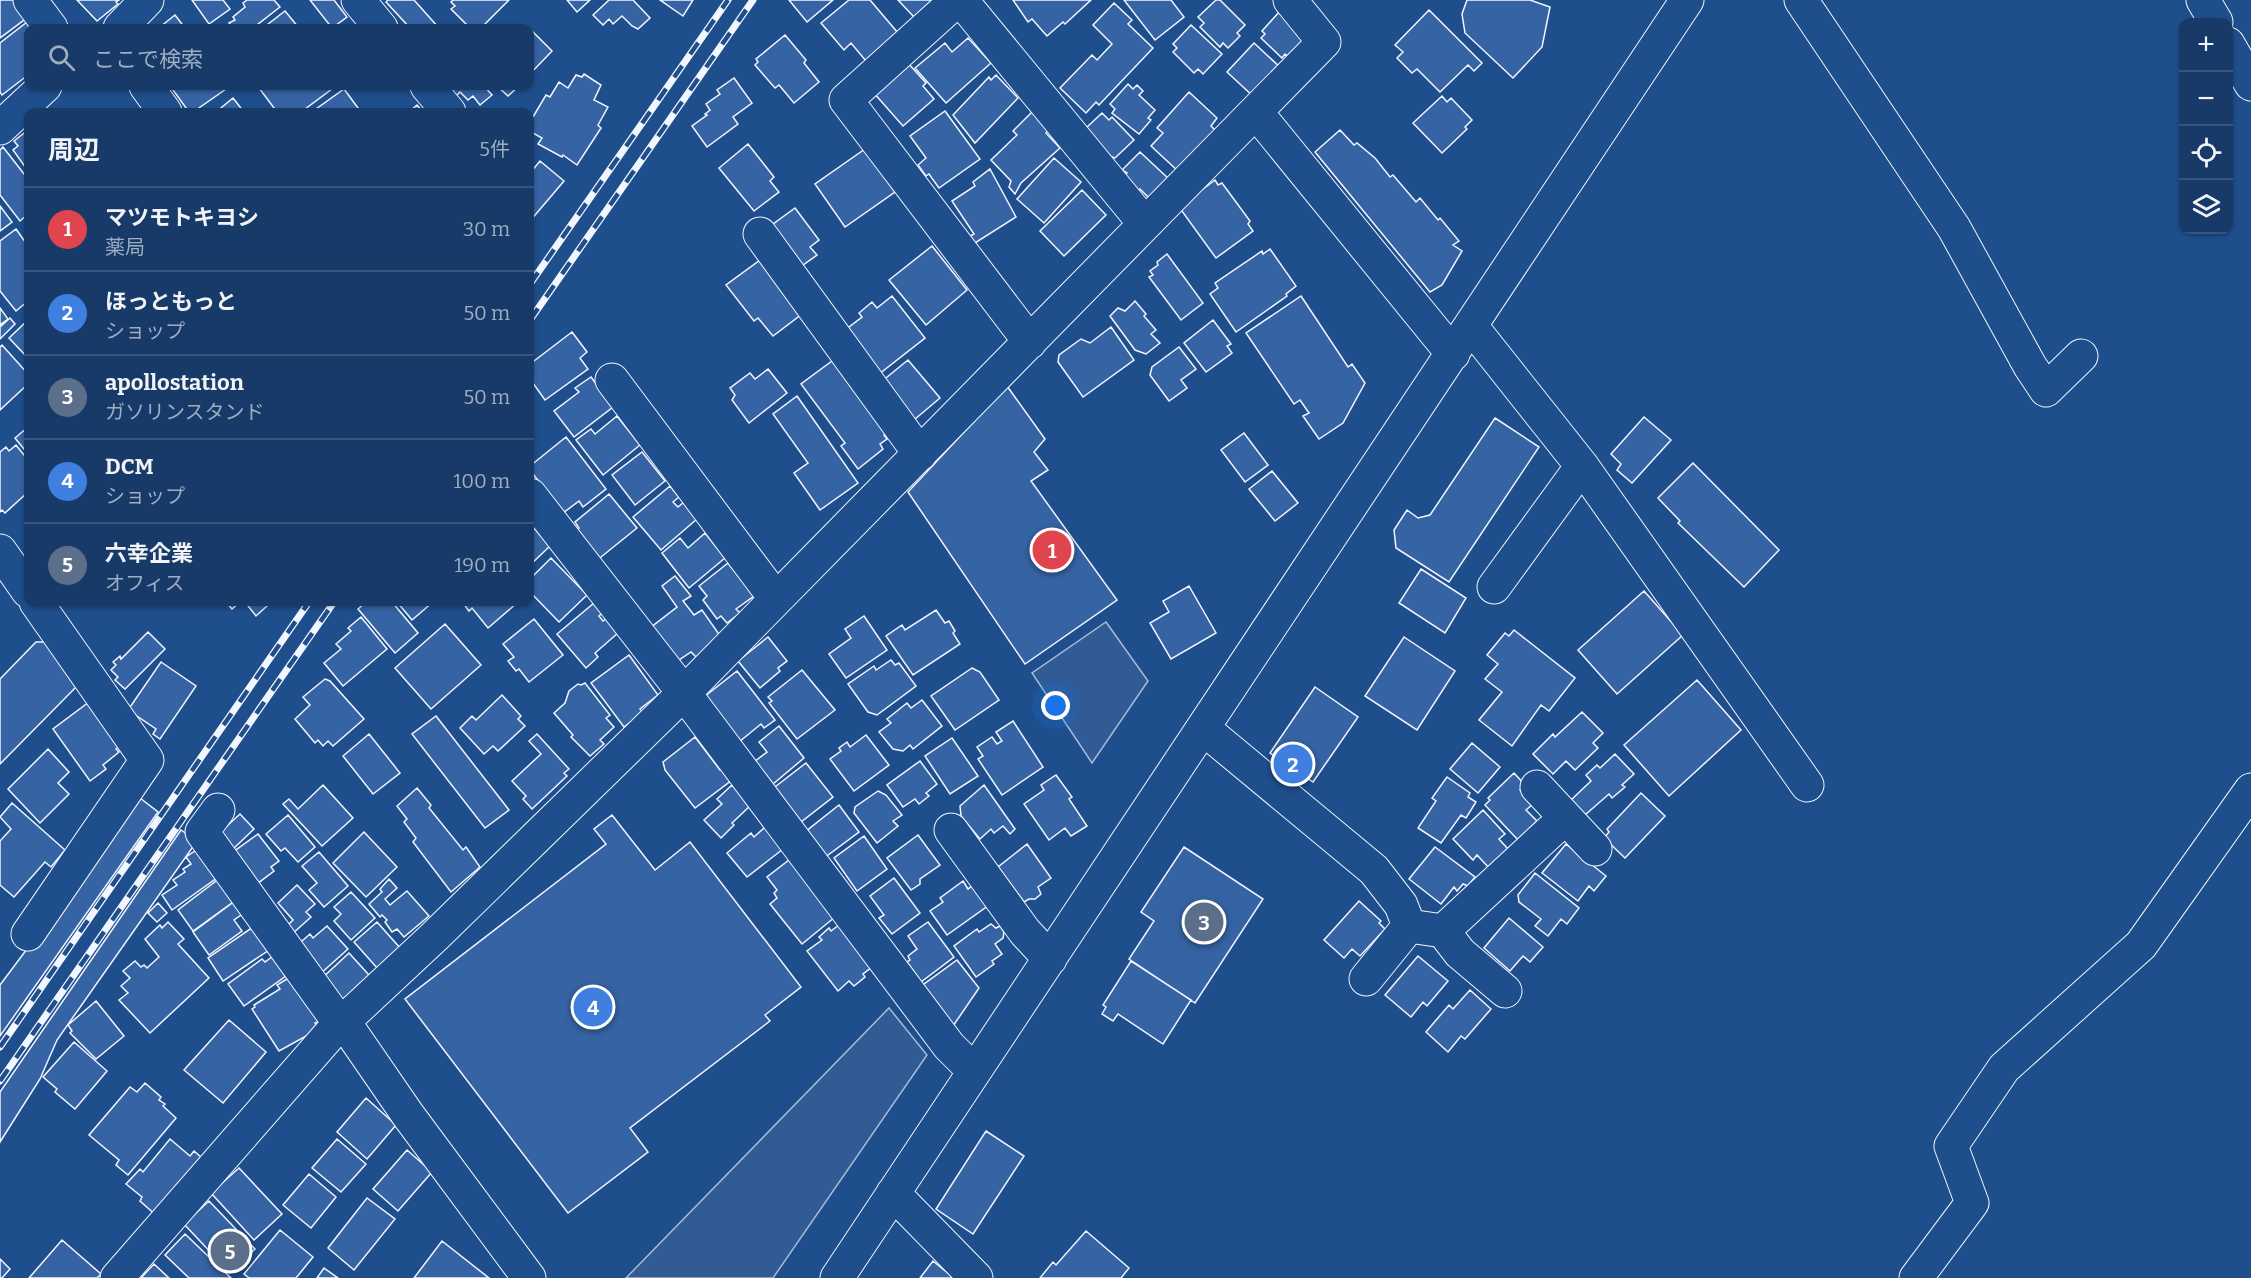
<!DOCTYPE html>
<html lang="ja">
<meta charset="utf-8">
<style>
:root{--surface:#173a69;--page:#20416f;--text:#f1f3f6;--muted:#9eadc0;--line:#36547d;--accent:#ffb74d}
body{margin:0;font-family:Bitter,"Noto Sans JP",serif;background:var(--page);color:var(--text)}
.controls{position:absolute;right:18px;top:18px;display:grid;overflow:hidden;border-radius:12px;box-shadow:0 2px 4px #0004}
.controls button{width:54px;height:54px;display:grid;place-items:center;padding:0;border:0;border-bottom:2px solid var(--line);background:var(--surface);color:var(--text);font:30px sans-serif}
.you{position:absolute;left:1056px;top:706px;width:21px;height:21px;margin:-15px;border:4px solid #fff;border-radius:50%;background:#1a73e8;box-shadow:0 0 0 9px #1a73e833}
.badge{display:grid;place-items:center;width:39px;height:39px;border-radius:50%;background:var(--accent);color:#fff;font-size:20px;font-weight:700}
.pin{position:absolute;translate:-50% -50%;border:3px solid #fff;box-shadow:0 2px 6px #0006}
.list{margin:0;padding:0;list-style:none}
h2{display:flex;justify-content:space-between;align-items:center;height:78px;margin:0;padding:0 24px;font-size:26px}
h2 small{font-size:20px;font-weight:400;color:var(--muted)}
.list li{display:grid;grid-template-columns:39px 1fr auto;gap:18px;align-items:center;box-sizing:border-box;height:84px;padding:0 24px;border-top:2px solid var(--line)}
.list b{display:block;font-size:22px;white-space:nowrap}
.list p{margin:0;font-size:20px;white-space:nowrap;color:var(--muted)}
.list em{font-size:20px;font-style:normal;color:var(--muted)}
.icon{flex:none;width:33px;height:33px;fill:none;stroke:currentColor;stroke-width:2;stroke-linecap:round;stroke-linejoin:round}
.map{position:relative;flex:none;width:2251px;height:1278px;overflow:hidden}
.search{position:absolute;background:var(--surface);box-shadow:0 2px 4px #0004;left:24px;top:24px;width:510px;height:66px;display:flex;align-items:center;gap:15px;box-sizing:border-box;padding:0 21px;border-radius:12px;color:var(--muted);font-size:22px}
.panel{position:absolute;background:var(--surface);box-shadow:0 2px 4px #0004;left:24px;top:108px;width:510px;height:498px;border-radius:12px}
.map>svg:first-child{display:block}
</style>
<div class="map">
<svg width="2251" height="1278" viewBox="0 0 2251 1278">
<rect width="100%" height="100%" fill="#1f4e8c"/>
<!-- parking -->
<path fill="#305b95" stroke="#a8bbd7" stroke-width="1.5" d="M1106 622 1148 681 1092 763 1032 673Z
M889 1008 927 1055 773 1278H626Z"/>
<!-- building -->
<path fill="#3563a3" stroke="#f2f6ff" stroke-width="1.5" d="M0 0H16L28 17 0 38Z
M77 0H119L116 2 118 4 97 21Z
M192 0H223L230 9 209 24Z
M247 0H274L280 7 253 28H234L229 23 235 20 233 17 245 7 243 3Z
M310 0H334L347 17 332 28Z
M388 0H414L439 28H410L386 2Z
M453 0H509L481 28H466L468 26 451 9 455 6 451 2Z
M567 0H590L577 12Z
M609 0H633L650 18 638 29 632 26 622 16 613 24 609 19 603 25 593 15Z
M660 0H693L683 16Z
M789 0H833L807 22Z
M849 0H870L898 33 866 61 851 43 844 50 821 23Z
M898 0H932L914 17Z
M1013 0H1091L1065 24 1063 22 1047 36 1032 19 1028 22Z
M1124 0H1171L1184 17 1155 40Z
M1216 0H1220L1245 25 1237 33 1240 36 1228 48 1223 43 1220 47 1200 27 1204 23 1198 17Z
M1467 0H1530L1550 7 1542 47 1513 78 1465 33 1462 14Z
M1114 3 1132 20 1128 24 1153 48 1099 105 1096 102 1086 113 1060 88 1092 55 1097 60 1112 44 1093 25Z
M1281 10 1308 43 1292 60 1285 54 1282 58 1261 38 1265 34 1262 31Z
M1429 10 1482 63 1474 71 1468 65 1440 92 1417 69 1412 73 1397 58 1403 52 1395 45Z
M285 11 299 28H263Z
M175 15 185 28H151L155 25 160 27Z
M27 22 32 28H28V75L2 95 0 92V43Z
M1191 25 1222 54 1203 74 1198 69 1194 73 1173 52 1177 48 1173 44Z
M530 29 552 51 530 74Z
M785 35 806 60 804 63 819 82 794 103 779 85 775 88 755 65 758 62 756 59Z
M968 38 991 63 946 103 915 68 945 43 952 52Z
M1254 43 1282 69 1255 98 1227 72Z
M907 62 926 83 923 86 934 99 903 126 873 92Z
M584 74 601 85 594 100 608 107 598 125 601 128 577 165 563 155 562 157 538 144 542 138 531 132 533 126 530 122 546 95 550 97 559 82 568 88 576 75 582 77Z
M996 75 1018 98 975 143 953 115 989 77 991 80Z
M734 78 752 103 733 117 738 124 707 147 692 126 707 115 705 114 710 110 706 104 720 94 717 90Z
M1128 84 1133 89 1137 85 1143 91 1139 95 1155 110 1148 118 1151 120 1139 134 1112 113 1115 109 1110 104Z
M180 86H228L229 87 193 112H189L173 90Z
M262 86H336L301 112H277L259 88Z
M445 86H484L492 95 480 105 473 96 468 100 460 92 455 97Z
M497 86H519L508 96Z
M344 89 361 112H318L319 111 316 109Z
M1189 92 1217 118 1211 126 1216 131 1179 172 1151 146 1163 133 1157 128Z
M1442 96 1447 102 1451 98 1472 120 1465 127 1467 129 1442 153 1413 123Z
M233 98 244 112H216Z
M417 105 423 112H409Z
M945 111 980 159 939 188 929 174 926 176 918 165 926 158 910 136Z
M1032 112 1050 130 1046 133 1060 148 1021 183 1015 194 1009 187 1011 181 991 160 1017 135 1013 131Z
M1102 113 1109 120 1112 117 1134 140 1115 158 1107 155 1086 128Z
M28 130V171L13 150 18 146 14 141Z
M1340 130 1354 145 1357 143 1375 158 1390 177 1393 175 1416 202 1420 198 1438 220 1440 218 1459 241 1453 245 1462 251 1442 285 1430 292 1315 152Z
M748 144 774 177 770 181 779 192 754 211 719 168Z
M3 147 28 179V214L20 221 0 195V150Z
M865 149 895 192 845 227 815 184Z
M1140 152 1170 180 1151 200 1140 189 1136 193 1122 179 1127 173 1122 170Z
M1054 158 1081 182 1044 223 1017 199Z
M540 161 564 181 530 221V173Z
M990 169 1016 217 975 243 970 236 974 234 952 201 975 186 973 182Z
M1215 180 1218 185 1222 183 1250 221 1248 224 1253 231 1216 258 1179 207Z
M1082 190 1106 215 1064 256 1040 231Z
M0 206 12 222 0 231Z
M795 208 819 240 810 247 817 255 796 270 765 230Z
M16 229 28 246V301L16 311 0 291V241Z
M932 246 967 290 926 325 889 280Z
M1270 249 1296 286 1286 294 1287 296 1236 332 1210 294 1218 288 1215 283 1262 251 1263 254Z
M1167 254 1203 303 1181 320 1149 277 1153 275 1150 271 1158 265 1157 262Z
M767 255 802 314 773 336 758 318 754 321 726 285Z
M892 296 925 338 874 378 840 334 862 317 859 313 872 302 877 308Z
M1301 296 1348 367 1352 364 1365 383 1343 423 1319 439 1303 416 1309 413 1300 400 1294 404 1246 333Z
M1135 301 1146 314 1144 316 1156 330 1151 334 1160 343 1146 354 1135 350 1110 316 1118 308 1125 311Z
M0 308 8 319 0 325Z
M10 318 15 324 0 339V327Z
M28 320V358L9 338Z
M1213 320 1231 344 1227 346 1232 353 1206 372 1184 343Z
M1111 327 1134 360 1083 397 1058 362 1059 355 1081 339 1090 343Z
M572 332 587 352 580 358 588 369 545 400 530 379V364Z
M2 345 28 374V384L0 410V347Z
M1179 347 1196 369 1181 380 1187 388 1169 401 1150 375 1152 367Z
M836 358 890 430 884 435 887 439 880 444 883 449 858 469 841 446 845 443 801 384Z
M908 360 940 398 908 425 876 386Z
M768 369 787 393 749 423 732 400 735 395 730 388 750 373 755 379Z
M591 377 613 407 574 437 554 411 579 392 575 388Z
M1007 386 1045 439 1034 452 1048 470 1031 481 1117 600 1025 664 908 492Z
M797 396 858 483 820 510 794 473 808 463 773 414Z
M617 416 640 445 603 475 576 440 591 429 595 434Z
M1644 417 1671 440 1632 483 1617 470 1621 464 1611 454Z
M1495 418 1539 447 1449 582 1396 548 1394 530 1407 510 1418 518 1430 515Z
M28 427V454L15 438Z
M1244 433 1268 465 1245 482 1221 450Z
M566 437 606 489 583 507 579 501 563 513 530 470V466Z
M16 445 28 460V492L5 513 2 510 0 512V452L6 447 9 451Z
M642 452 665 481 635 505 612 475Z
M1693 463 1779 550 1744 587 1678 523 1680 521 1658 498Z
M1272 471 1298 503 1275 521 1249 489Z
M670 486 679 497 673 502 678 507 684 502 697 519 661 550 633 517Z
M609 494 637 528 596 561 573 533 579 528 575 522Z
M533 527 550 546 530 565V530Z
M705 533 725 558 689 588 662 553 680 538 688 548Z
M551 558 587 595 559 622 530 592V579Z
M728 563 754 596 736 609 740 613 727 623 721 616 717 619 703 600 707 596 699 586Z
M1421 569 1466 598 1445 633 1399 603Z
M675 576 691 596 683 601 694 615 702 610 723 640 698 659 691 652 676 662 650 628 677 607 662 586Z
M1189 586 1216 633 1171 659 1150 623 1169 612 1163 601Z
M1644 591 1683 635 1617 694 1578 650Z
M226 602H240L232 609Z
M245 602H264L267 606 256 616Z
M366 602H392L418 633 395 653 358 609Z
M397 602H433L412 620Z
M465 602H518L488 628 472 608 469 611 463 603Z
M594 603 603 612 599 616 603 621 606 619 618 633 595 653 598 657 586 668 557 634Z
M936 610 945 623 949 621 955 631 953 633 960 644 913 675 886 636 902 625 905 630Z
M864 616 887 650 846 678 829 654 851 638 845 629Z
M361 617 387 649 343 686 324 663 341 649 336 644 351 631 348 628Z
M534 619 563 655 529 682 519 669 516 671 508 661 514 657 503 644Z
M445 624 481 665 431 709 395 668Z
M1514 630 1575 678 1549 711 1541 705 1512 746 1479 720 1502 692 1485 679 1498 664 1487 655 1505 633 1509 636Z
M148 632 165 649 125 689 115 680 118 677 111 670 116 665 113 662 120 656 121 659Z
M768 637 787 661 778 668 780 671 760 688 738 661Z
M1404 637 1455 671 1417 730 1365 696Z
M36 642H49L80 683 0 764V679Z
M629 655 658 695 640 709 643 713 624 727 591 683Z
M891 660 895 665 899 663 916 686 877 715 868 712 848 684 874 666 876 670Z
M161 662 196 686 160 739 153 734 156 729 128 710Z
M972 668 980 672 999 700 955 730 931 696Z
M802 670 835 710 797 739 769 703 772 701 768 697Z
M737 671 775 720 764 728 761 724 739 742 704 697Z
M325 679 330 681 364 719 333 746 328 741 323 746 318 740 315 743 295 719 310 705 303 697Z
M1697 680 1741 730 1669 796 1624 745Z
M585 683 610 715 606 718 614 727 600 740 604 744 590 756 571 737 573 735 554 713 565 703 569 691 578 684 581 685Z
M1315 687 1358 717 1313 782 1270 753Z
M502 695 521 716 518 719 525 726 498 751 493 746 484 754 460 728 472 716 476 720Z
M922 700 942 726 913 749 910 745 903 751 893 749 879 732 891 723 887 719 907 703 911 708Z
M89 702 121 745 116 749 119 752 103 765 106 769 90 781 53 729Z
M1582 712 1603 733 1593 743 1598 748 1575 770 1566 761 1553 774 1533 754 1553 734 1555 737Z
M436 716 509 810 485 828 412 734Z
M1013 721 1043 767 1002 795 978 759 983 756 977 747 992 737 997 744 1002 741 996 732Z
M779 726 804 758 773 784 754 762 767 752 759 742Z
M369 734 400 773 373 794 343 756Z
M537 734 569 769 564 773 567 776 532 809 523 799 526 796 512 781 541 754 529 741Z
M866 735 889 765 854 791 830 759 841 751 839 748 847 742 850 747Z
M695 737 720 770 723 768 732 780 695 808 665 770 663 762Z
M952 738 978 776 950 794 925 756Z
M1472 743 1500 767 1478 793 1450 769Z
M48 749 69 772 58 783 69 794 40 823 8 789Z
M1615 754 1634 774 1622 785 1625 787 1612 798 1609 794 1585 815 1571 800 1591 781 1586 775 1597 765 1600 768Z
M920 761 937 784 926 793 929 796 919 804 915 799 903 807 887 785Z
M806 763 833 797 801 822 771 790Z
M1514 773 1525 785 1520 790 1533 804 1526 810 1537 821 1518 840 1485 805 1490 800 1488 798Z
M1056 775 1072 797 1069 799 1087 826 1071 836 1065 828 1049 840 1024 804 1044 790 1041 785Z
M1447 777 1470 793 1468 797 1476 802 1466 818 1461 815 1441 843 1418 828 1436 801 1432 798Z
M323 785 353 818 322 846 283 804 289 799 298 809Z
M732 785 751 805 732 823 734 825 721 838 704 820 722 804 717 799Z
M984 785 1015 829 1010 834 1003 826 994 833 991 829 980 839 961 816 960 806Z
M417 788 431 805 429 808 463 850 466 847 480 867 451 892 413 842 416 838 404 822 407 819 397 806Z
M878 791 886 795 902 815 893 821 898 826 877 843 854 813 855 807Z
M1641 793 1665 816 1625 858 1604 838 1609 832 1607 829Z
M140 798 158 812 0 1036V985Z
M12 803 65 850 51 867 45 862 14 897 0 885V841L11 829 0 817Z
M839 805 859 832 824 858 805 832Z
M1483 810 1505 834 1499 839 1508 849 1489 868 1477 855 1473 860 1453 839Z
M240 814 254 829 232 850 217 835Z
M288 815 315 847 298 862 285 848 281 851 266 834Z
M612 815 655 870 690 842 801 987 765 1015 770 1021 630 1128 648 1152 568 1213 405 999 606 844 594 829Z
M765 827 783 849 747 877 727 853 751 833 754 837Z
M181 830 197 841 57 1040 40 1079 0 1142V1092Z
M364 832 397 867 366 897 333 863Z
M258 834 279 861 271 867 274 871 253 887 229 855Z
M918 835 940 865 920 879V884L911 890 887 858Z
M864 836 887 869 857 891 834 858Z
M1027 844 1051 878 1038 887 1041 894 1035 899H1029L1024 902 998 867Z
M1566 844 1606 876 1594 891 1589 886 1578 901 1542 873Z
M201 847 221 875 172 910 162 895 177 885 173 880 185 872 183 869 191 864 186 857Z
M1184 847 1263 899 1195 1003 1129 959 1154 921 1141 912Z
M1435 847 1475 877 1468 886 1463 884 1457 891 1454 887 1441 904 1409 879Z
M319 852 348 886 324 907 309 890 317 883 302 866Z
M789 860 835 917 802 944 770 904 777 898 774 893 777 890 767 877Z
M1535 873 1579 908 1567 924 1561 919 1548 936 1535 926 1541 919 1519 902 1518 895Z
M224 875 240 897 193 931 178 910Z
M894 878 920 913 892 934 879 918 884 915 870 896Z
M389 879 397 888 385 899 390 905 407 891 429 916 404 937 397 929 392 932 385 922 387 920 382 915 380 917 369 904 382 892 380 889Z
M963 881 968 889 974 884 989 905 947 935 930 911 943 902 940 898Z
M297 885 315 904 306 912 311 917 291 935 285 928 293 920 278 903Z
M351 892 375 918 351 940 334 921 341 914 334 907Z
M235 901 244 913 234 920 242 931 209 955 193 932Z
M1359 901 1381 921 1379 923 1385 929 1360 956 1352 949 1344 958 1324 940Z
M158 903 167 913 157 922 148 913Z
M1509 918 1543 947 1530 962 1523 956 1510 971 1484 948Z
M168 922 184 939 178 944 209 978 150 1033 119 1000 128 993 121 986 130 978 123 971 135 961 141 967 144 965 147 968 159 957 145 939 160 925 162 928Z
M377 922 401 949 378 969 354 942Z
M928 922 954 957 921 982 907 962 910 960 908 956 917 949 908 936Z
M991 924 996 928 1000 926 1004 932 1003 938 995 944 1002 954 992 961 994 964 976 977 954 946 977 929 979 932Z
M256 925 272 948 223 981 208 958Z
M839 925 872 967 863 974 865 977 854 986 849 981 838 991 807 951 822 940 819 937 829 928 831 931Z
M327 926 348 949 319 975 294 948 310 934 313 938Z
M349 953 369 975 340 1002 320 980Z
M276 954 290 973 244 1006 228 984 262 959 265 962Z
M1418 956 1448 981 1427 1006 1423 1002 1411 1017 1385 995Z
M957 960 979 988 951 1029 920 987Z
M1131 961 1191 1000 1163 1044 1118 1014 1113 1021 1102 1014 1106 1007 1103 1005Z
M295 974 320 1021 315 1023 319 1029 279 1051 252 1009 255 1007 254 1005 280 989 277 985Z
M1470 990 1491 1009 1465 1039 1461 1036 1448 1052 1426 1032 1449 1005 1453 1009Z
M96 1001 124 1036 96 1059 70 1033 72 1031 68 1025Z
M229 1020 266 1052 223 1103 184 1070Z
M74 1042 107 1071 75 1109 55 1092 57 1089 43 1077Z
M145 1083 161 1097 159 1100 165 1104 163 1106 176 1118 128 1175 116 1165 119 1160 89 1135 130 1087 137 1092Z
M366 1098 396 1125 367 1159 337 1132Z
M986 1131 1024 1156 973 1234 936 1209Z
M170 1139 190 1156 194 1151 201 1157 158 1217 140 1201 142 1197 126 1184 140 1169 143 1172Z
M337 1139 366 1164 341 1192 312 1168Z
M407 1150 432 1172 398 1211 373 1189Z
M239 1168 282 1214 254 1240 211 1193Z
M309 1174 336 1197 311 1228 283 1205Z
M367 1198 395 1219 354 1270 328 1248Z
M209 1201 255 1249 230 1273 184 1224Z
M280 1230 313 1257 296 1278H249L244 1274Z
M1086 1231 1129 1268 1121 1278H1040L1053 1262 1056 1265Z
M185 1234 231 1278H189L165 1255Z
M62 1240 101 1274 97 1278H29Z
M442 1241 489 1278H414Z
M0 1259 10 1269 2 1278H0Z
M933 1261 954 1278H920Z
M154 1264 169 1278H141Z
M324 1268 338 1278H317Z"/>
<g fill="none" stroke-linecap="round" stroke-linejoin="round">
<!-- minor casing -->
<g stroke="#f2f6ff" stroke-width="35">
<path id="minor" d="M30 0 51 28
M358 0 381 28
M957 0 846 100 1030 342
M961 0 1145 224
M1801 0 1954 228 2030 366 2046 390 2081 356
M2203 0 2216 22
M120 28 147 0
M2228 44 2251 84
M146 86 165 112
M427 86 449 112
M1256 112 1453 354
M0 128 45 86
M760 234 920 454
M1471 326 1582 466 1807 785
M612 380 776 599
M530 495 684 693 949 1046 974 1071
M0 551 28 591
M1494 587 1582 466
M1204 729 1374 870 1401 905 1409 926 1443 931 1565 818
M1537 787 1595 849
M218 810 202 832 341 1025
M951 830 1025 932 1050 959
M1443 931 1460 953 1505 991
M28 934 147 760 36 602
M1366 979 1409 926
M344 1022 408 1115 529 1278
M893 1193 976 1278
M117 1278 331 1033 434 937 684 693 1324 42 1290 0
M837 1278 1687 0
M1916 1278 1972 1203 1951 1146 2004 1068 2141 945 2251 790"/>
</g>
<!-- minor -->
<use href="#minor" stroke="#1f4e8c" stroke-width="33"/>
<!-- rail casing -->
<g stroke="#f2f6ff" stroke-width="7">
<path id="rail" d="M530 284 728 0
M530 320 753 0
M0 1047 309 602
M0 1081 334 602"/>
</g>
<!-- rail -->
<use href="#rail" stroke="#1f4e8c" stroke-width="4.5" stroke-dasharray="14" stroke-linecap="butt"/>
</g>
</svg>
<div class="controls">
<button>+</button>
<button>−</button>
<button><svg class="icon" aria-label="locate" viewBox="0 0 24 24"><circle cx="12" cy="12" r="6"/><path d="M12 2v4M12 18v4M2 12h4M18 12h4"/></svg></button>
<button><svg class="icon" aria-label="layers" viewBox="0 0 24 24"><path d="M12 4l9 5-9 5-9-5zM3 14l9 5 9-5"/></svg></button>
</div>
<div class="you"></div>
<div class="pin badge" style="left:1052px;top:550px;background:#e0444e">1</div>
<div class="pin badge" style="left:1293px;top:764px;background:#3f7fe0">2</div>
<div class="pin badge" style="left:1204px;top:922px;background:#5c6f8a">3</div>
<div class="pin badge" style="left:593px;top:1007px;background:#3f7fe0">4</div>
<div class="pin badge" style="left:230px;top:1251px;background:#5c6f8a">5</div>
<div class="search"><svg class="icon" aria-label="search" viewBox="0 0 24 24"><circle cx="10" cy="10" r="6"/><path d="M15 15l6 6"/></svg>ここで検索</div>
<section class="panel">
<h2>周辺<small>5件</small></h2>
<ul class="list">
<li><span class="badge" style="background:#e0444e">1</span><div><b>マツモトキヨシ</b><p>薬局</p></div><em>30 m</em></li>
<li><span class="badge" style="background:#3f7fe0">2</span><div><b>ほっともっと</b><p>ショップ</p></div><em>50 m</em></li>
<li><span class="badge" style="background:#5c6f8a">3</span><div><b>apollostation</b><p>ガソリンスタンド</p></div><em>50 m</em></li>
<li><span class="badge" style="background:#3f7fe0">4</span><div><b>DCM</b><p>ショップ</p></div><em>100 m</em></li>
<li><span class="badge" style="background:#5c6f8a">5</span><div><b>六幸企業</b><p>オフィス</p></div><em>190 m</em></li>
</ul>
</section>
</div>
